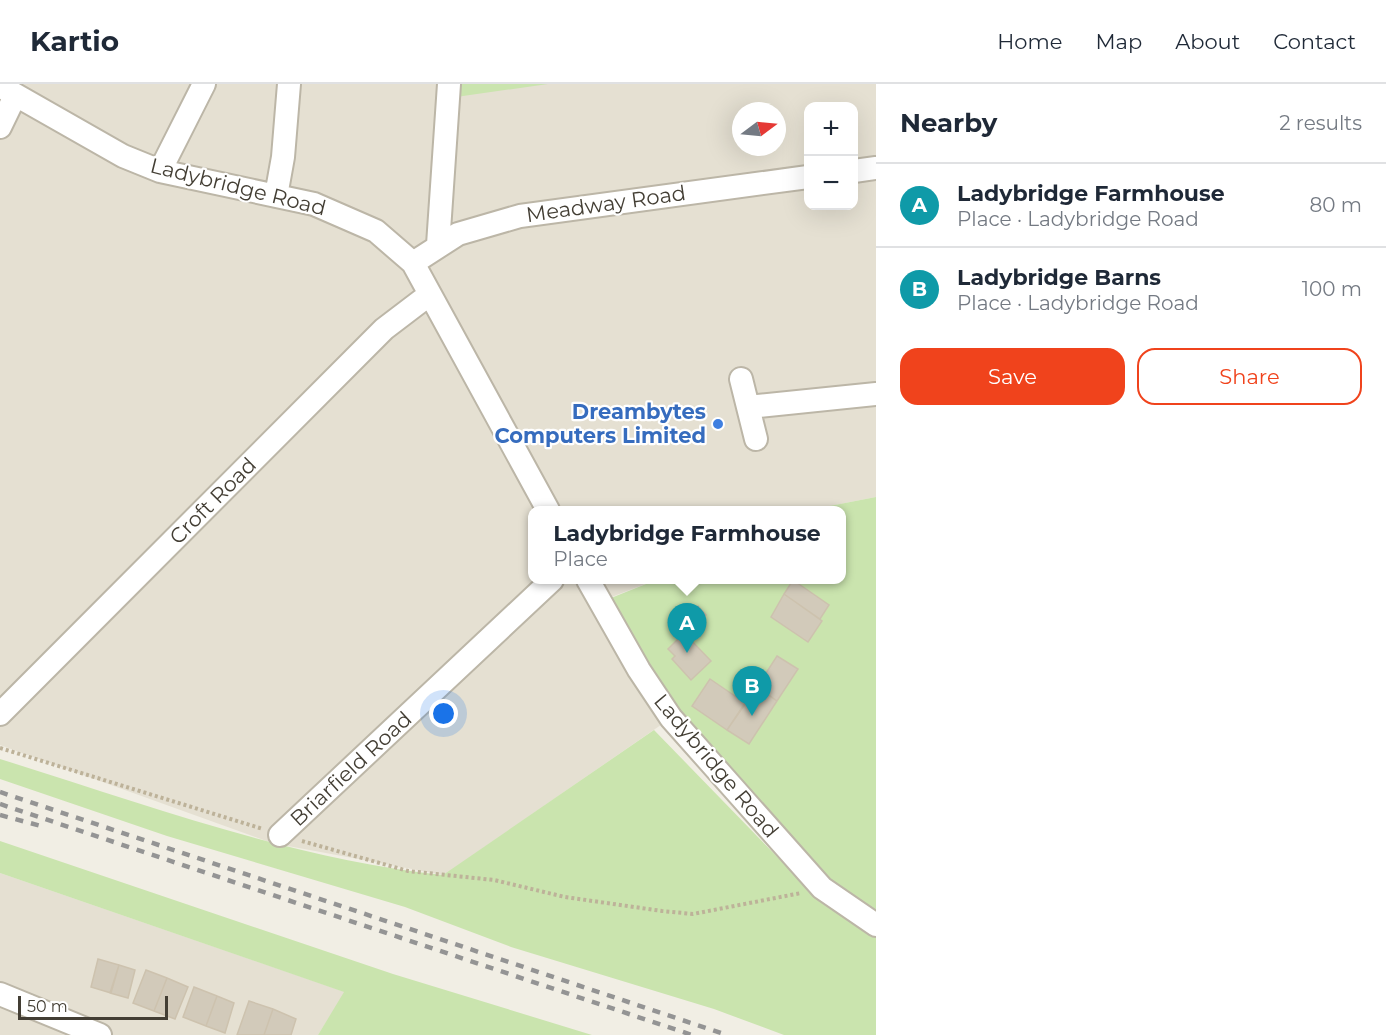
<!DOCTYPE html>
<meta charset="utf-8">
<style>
:root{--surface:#fff;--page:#f2f2f3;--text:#1f2937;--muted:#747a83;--line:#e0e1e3;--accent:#f0431c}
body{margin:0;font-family:Montserrat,sans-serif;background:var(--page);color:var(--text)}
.controls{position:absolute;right:18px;top:18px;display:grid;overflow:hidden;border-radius:12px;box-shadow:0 6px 24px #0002}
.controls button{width:54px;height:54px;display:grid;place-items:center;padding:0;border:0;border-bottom:2px solid var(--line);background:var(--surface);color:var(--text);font:30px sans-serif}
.compass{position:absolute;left:732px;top:18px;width:54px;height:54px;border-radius:50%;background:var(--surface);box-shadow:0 6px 24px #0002;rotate:74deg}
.scale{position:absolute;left:18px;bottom:15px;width:150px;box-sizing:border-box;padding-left:6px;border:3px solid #433e34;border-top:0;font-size:16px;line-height:21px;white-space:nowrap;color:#433e34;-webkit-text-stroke:4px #fff;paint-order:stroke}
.you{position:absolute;left:444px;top:630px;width:21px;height:21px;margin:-15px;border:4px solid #fff;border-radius:50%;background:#1a73e8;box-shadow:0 0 0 9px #1a73e833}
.badge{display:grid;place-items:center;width:39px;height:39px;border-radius:50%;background:var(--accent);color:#fff;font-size:20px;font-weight:700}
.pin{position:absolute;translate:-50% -50px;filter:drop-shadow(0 2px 3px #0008)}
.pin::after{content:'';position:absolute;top:32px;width:21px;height:18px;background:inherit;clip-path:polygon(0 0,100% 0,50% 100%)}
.popup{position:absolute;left:528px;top:422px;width:318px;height:78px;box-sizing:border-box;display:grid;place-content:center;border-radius:12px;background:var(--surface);filter:drop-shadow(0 2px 4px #0005);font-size:20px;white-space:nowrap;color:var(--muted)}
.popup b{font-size:22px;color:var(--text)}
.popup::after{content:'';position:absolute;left:50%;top:100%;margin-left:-12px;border:12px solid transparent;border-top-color:var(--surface)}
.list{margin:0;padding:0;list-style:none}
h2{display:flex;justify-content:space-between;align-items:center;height:78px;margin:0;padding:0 24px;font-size:26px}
h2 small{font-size:20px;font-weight:400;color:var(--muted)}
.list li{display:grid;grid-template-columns:39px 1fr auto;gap:18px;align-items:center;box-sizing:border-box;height:84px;padding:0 24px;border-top:2px solid var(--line)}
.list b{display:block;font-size:22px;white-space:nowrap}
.list p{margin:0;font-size:20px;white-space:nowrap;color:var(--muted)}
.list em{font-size:20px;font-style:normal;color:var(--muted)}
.actions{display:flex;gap:12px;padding:18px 24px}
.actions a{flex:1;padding:14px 0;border:2px solid var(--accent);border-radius:18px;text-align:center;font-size:21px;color:var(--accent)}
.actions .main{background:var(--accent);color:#fff}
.map{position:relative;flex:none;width:876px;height:951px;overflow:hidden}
header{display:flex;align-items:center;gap:36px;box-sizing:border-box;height:84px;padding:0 30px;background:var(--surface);border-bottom:2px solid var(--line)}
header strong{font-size:28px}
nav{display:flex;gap:33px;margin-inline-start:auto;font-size:21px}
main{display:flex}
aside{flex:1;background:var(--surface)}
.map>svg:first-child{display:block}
</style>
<header>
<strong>Kartio</strong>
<nav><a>Home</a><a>Map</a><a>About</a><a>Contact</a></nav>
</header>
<main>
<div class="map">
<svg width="876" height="951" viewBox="0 0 876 951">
<rect width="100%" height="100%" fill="#f1eee4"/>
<!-- residential -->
<path fill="#e5e0d2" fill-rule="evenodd" d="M0 0H876V413L809 426H532V496H656L601 517 671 634 444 791 272 759 0 661ZM808 22H854V122H808ZM741 27H777V63H741Z
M0 789 345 908 318 951H0Z"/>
<!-- green -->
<path fill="#cae4ae" d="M439 0H548L456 13Z
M876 413V837L822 804 716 688 601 518 656 496H842V426H809Z
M654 646 823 820 876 853V951H784L714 925 511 863 405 823 167 752 0 695V675C145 720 291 775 443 791Z
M0 757 393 890 592 951H318L344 908 0 789Z"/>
<!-- building -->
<path fill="#d2caba" stroke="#cdc2ae" stroke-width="1.5" d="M793 496 829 521 820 535 784 510Z
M784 510 822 537 808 558 771 533Z
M698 522 706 531 692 544 683 535Z
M684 549 711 577 691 596 672 575 675 572 668 565Z
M777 572 798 585 777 617 757 603Z
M710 595 745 619 727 646 692 622Z
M757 603 777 617 749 660 727 646Z
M98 875 119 881 111 909 91 903Z
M119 881 135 886 128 914 110 909Z
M146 886 167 894 154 927 133 919Z
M167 894 188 903 175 935 154 927Z
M194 903 217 912 206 942 183 933Z
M217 912 234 919 225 949 206 942Z
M249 917 273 925 264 951H237Z
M273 925 296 935 291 951H264Z"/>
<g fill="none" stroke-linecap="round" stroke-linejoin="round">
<!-- minor casing -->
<g stroke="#bcb6a7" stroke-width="26">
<path id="minor" d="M0 2 123 72 160 87 314 120 376 147 413 179 548 426
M0 43 15 12
M160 87 204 0
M854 87 876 84
M276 112 283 73 289 0
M438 161 449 0
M413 179 458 150 520 132 808 93
M741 295 756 355
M748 323 876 310
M588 496 639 586 671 634 822 804 876 841
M0 630 384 245 430 210
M280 751 552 496
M0 910 100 951"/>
</g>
<!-- path -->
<path stroke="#bdb299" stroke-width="4" stroke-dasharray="3 3" stroke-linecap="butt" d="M0 664 263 745
M302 757 408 787 494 796 565 813 662 827 693 830 801 809"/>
<!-- minor -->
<use href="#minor" stroke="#fff" stroke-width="22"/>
<!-- rail -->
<path stroke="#949494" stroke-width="4.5" stroke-dasharray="8 8" stroke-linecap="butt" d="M0 708 727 951
M0 720 692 951
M0 731 41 742"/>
</g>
<!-- markers -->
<circle fill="#3f7fe0" stroke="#fff" stroke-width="2" cx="718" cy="340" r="6"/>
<g text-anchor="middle" stroke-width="4.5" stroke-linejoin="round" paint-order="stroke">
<!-- street labels -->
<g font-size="21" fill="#433e34" stroke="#fff">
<text transform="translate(238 103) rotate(14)" y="7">Ladybridge Road</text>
<text transform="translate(606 120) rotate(-8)" y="7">Meadway Road</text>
<text transform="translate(213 417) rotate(-45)" y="7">Croft Road</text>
<text transform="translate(716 682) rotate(50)" y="7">Ladybridge Road</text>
<text transform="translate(351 685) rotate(-43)" y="7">Briarfield Road</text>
</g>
<!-- shop labels -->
<g font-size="21" font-weight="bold" fill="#366cbe" stroke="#fff" text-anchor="end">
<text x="706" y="335">Dreambytes<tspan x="706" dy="24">Computers Limited</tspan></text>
</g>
</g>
</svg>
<div class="controls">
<button>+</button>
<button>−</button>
</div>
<svg class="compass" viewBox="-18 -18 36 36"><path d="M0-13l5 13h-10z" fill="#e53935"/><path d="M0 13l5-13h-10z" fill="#747a83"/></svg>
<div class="scale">50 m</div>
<div class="you"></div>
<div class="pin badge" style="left:687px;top:569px;background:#0f9aa8">A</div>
<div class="popup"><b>Ladybridge Farmhouse</b>Place</div>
<div class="pin badge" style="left:752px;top:632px;background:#0f9aa8">B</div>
</div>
<aside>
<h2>Nearby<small>2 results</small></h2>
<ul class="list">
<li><span class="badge" style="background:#0f9aa8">A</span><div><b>Ladybridge Farmhouse</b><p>Place · Ladybridge Road</p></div><em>80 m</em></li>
<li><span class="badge" style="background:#0f9aa8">B</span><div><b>Ladybridge Barns</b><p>Place · Ladybridge Road</p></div><em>100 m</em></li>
</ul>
<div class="actions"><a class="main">Save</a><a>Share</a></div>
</aside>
</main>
